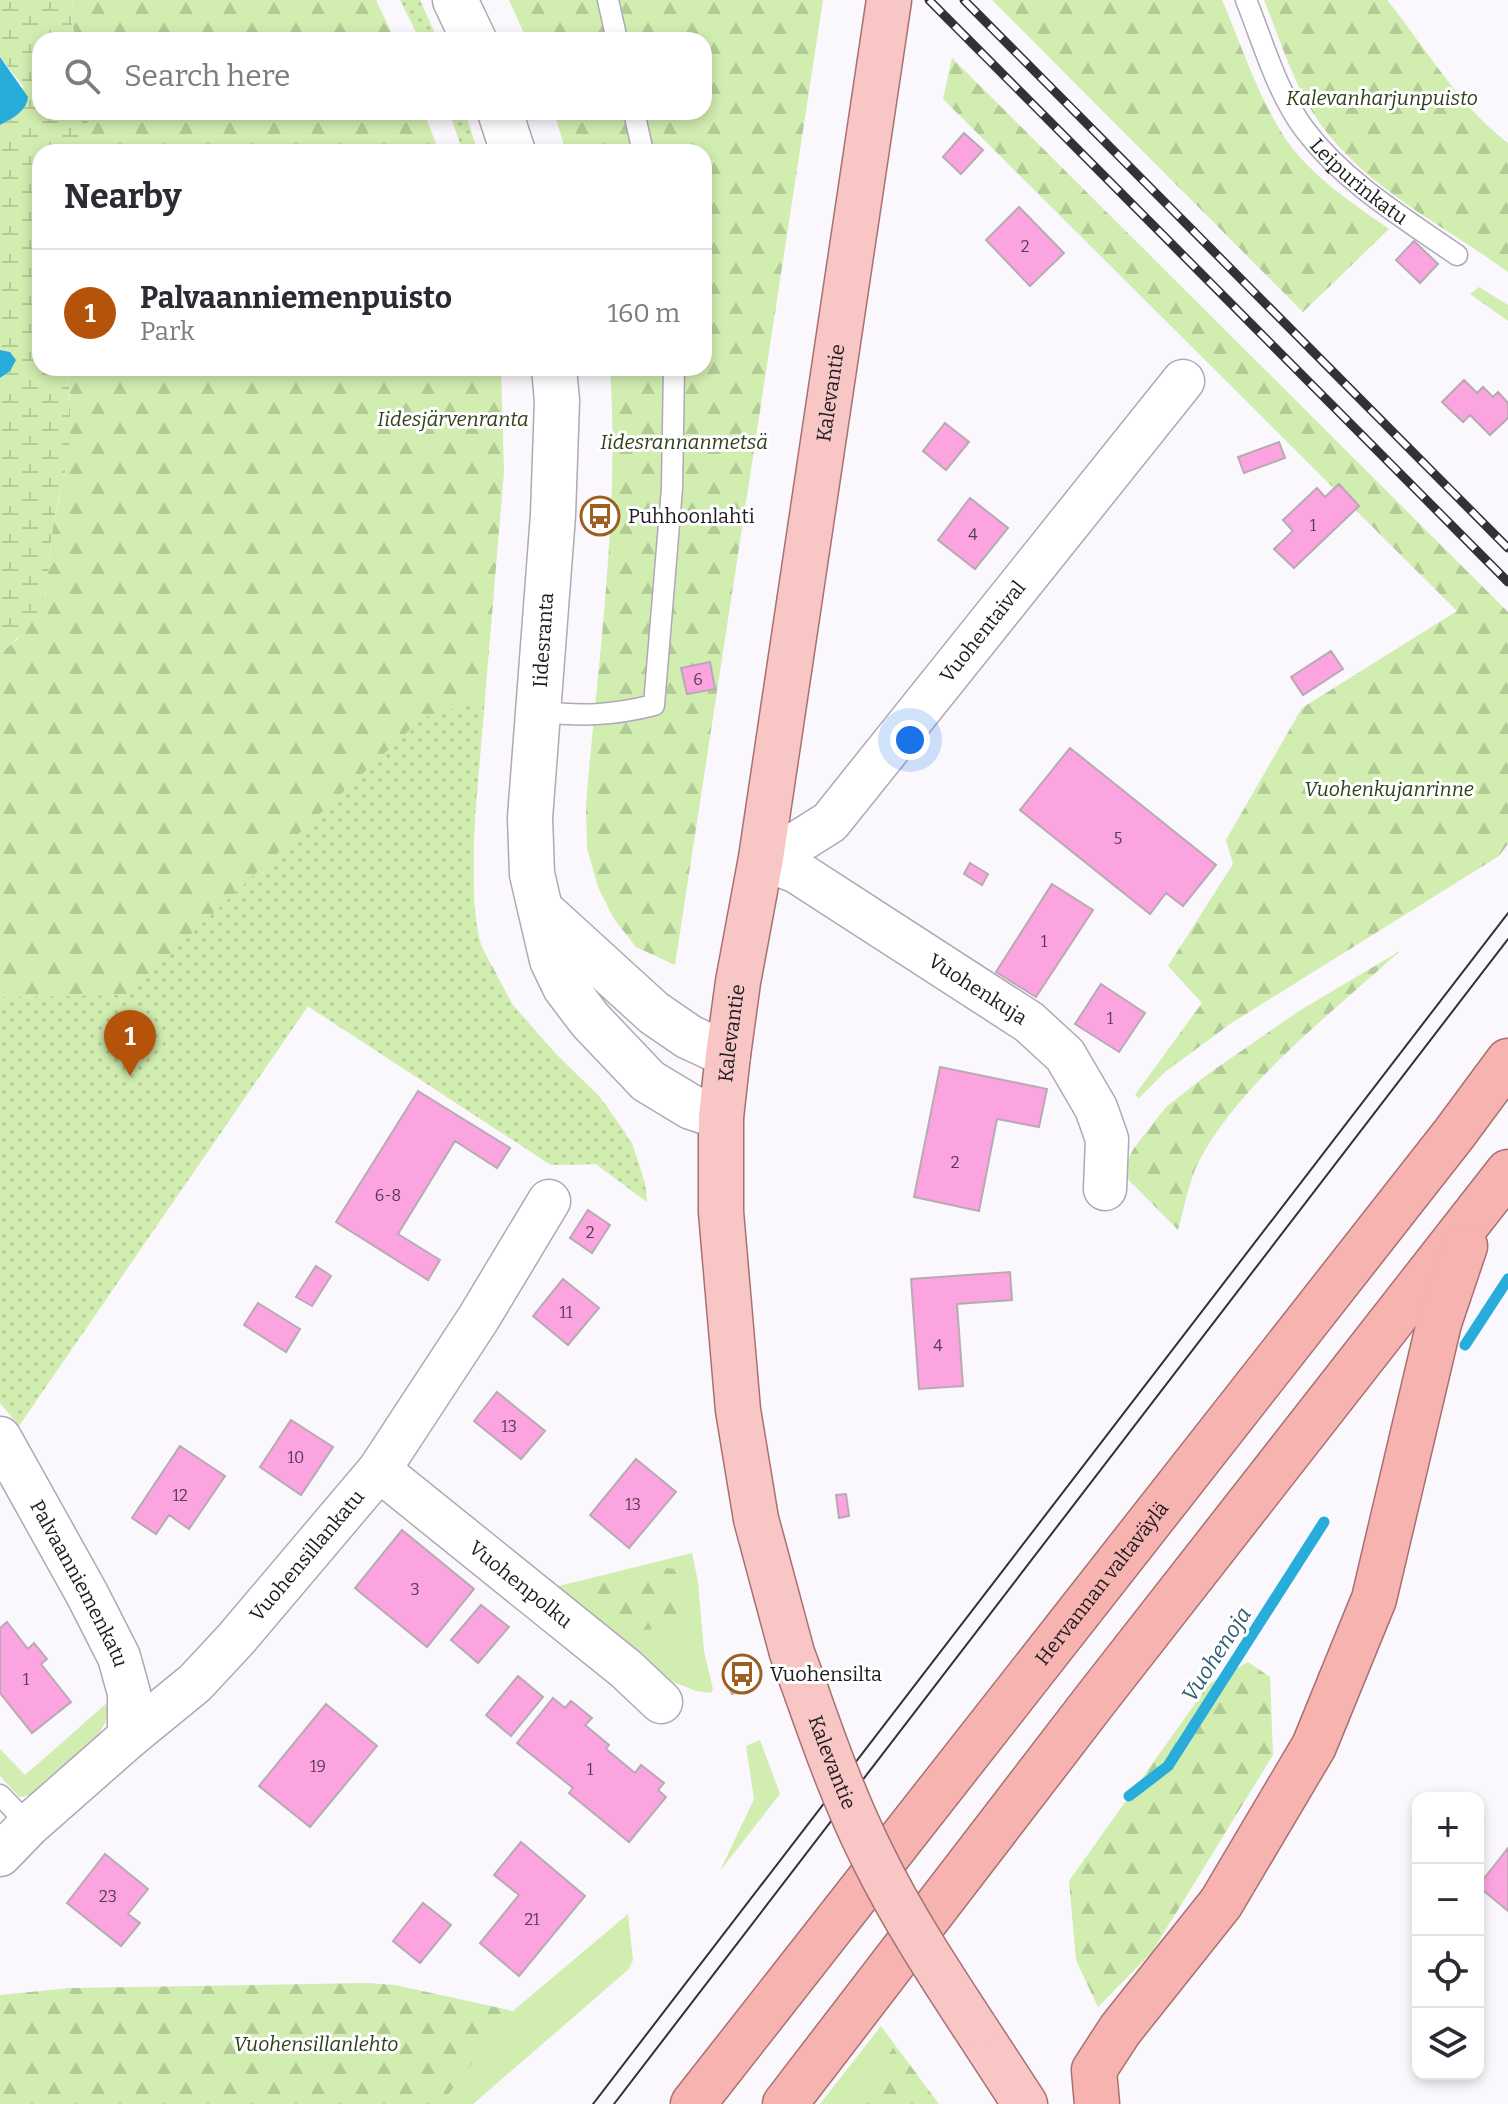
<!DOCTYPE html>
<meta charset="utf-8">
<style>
:root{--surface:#fff;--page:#f2f2f3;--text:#2b2b33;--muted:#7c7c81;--line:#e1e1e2;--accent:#b45309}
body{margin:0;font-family:Bitter,serif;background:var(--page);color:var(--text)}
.controls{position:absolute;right:24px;bottom:24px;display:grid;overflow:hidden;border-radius:16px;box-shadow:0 4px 12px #0003}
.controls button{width:72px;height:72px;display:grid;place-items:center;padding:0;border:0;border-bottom:2px solid var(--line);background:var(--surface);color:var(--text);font:40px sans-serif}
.you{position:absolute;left:910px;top:740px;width:28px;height:28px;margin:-20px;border:6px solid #fff;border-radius:50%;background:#1a73e8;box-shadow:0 0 0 12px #1a73e833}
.badge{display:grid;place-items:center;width:52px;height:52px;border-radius:50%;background:var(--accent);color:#fff;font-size:26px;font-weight:700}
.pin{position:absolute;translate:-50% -66px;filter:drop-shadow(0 2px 4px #0008)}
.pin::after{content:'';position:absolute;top:42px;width:28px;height:24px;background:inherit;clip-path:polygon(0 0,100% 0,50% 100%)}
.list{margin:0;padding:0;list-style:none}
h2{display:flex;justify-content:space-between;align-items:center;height:104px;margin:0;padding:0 32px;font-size:34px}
h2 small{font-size:26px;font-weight:400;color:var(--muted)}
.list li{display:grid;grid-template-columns:52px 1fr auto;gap:24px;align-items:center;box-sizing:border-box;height:128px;padding:0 32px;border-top:2px solid var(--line)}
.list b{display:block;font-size:30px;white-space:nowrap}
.list p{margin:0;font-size:26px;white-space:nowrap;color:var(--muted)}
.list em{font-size:26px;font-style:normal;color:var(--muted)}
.icon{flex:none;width:44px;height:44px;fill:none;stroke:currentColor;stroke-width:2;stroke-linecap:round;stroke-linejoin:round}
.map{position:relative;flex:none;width:1508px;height:2104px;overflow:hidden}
.search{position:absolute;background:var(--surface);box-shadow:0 4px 12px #0003;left:32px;top:32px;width:680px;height:88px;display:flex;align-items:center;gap:20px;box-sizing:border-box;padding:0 28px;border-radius:24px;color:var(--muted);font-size:30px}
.panel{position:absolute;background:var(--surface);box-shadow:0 4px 12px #0003;left:32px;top:144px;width:680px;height:232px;border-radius:24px}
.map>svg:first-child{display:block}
</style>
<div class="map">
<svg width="1508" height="2104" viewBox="0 0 1508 2104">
<defs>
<pattern id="forest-firs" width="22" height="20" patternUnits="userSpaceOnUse" patternTransform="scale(2)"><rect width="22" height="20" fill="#d1edb0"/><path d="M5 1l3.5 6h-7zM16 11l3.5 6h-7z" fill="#b3cb97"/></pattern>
<pattern id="wetland-marsh" width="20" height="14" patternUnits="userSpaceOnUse" patternTransform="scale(2)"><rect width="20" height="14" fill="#d1edb0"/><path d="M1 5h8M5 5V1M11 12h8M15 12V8" fill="none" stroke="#b3cb97"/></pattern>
<pattern id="park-dots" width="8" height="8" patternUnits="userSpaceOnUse" patternTransform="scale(2)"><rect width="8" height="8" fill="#d1edb0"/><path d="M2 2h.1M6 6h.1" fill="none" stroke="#b3cb97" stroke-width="1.8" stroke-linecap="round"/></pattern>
</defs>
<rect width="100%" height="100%" fill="#faf7fd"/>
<!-- grass -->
<path fill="#d1edb0" d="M692 1553 698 1582 704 1651 713 1689 711 1693 696 1691 673 1682 555 1587Z
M116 1695C112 1705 109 1716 104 1725 90 1750 49 1796 19 1797L0 1776V1749L25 1775Z
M760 1740 780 1794 720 1871 754 1799 746 1746Z
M628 1914 633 1960 629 1969 473 2104H441L513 2011Z
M881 2026 895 2045 854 2104H820Z"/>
<!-- forest -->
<path fill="url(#forest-firs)" d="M73 0H376L395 40H76L71 20Z
M509 0H823L675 965 636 947 614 919 598 887 587 848 586 804C598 661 620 510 610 368H704V152H566L554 112H704V40H527Z
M992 0H1222C1241 44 1257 94 1283 135 1308 174 1352 203 1389 229L1303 312Z
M1264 0H1387C1426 48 1458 105 1508 143V272C1437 220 1346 179 1304 97 1288 66 1277 32 1264 0Z
M952 58 1508 612V844L1499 856 1230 1024 1165 1072 1139 1098 1135 1095 1202 1003 1168 966 1233 864 1226 840 1302 708 1457 611 943 99Z
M89 112H424L439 152H84Z
M1479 287 1508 305V321L1470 294Z
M68 368H501L504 471 473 842 474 905 480 944 513 1005 556 1054 600 1097 632 1143 645 1183 647 1202 596 1164 551 1165 308 1006 172 1203 126 996 0 997V653L18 639 49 564 52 531 66 467 69 433 70 400Z
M1400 951C1334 1011 1237 1085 1197 1165 1188 1185 1184 1209 1178 1230L1121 1172 1134 1148 1166 1107 1208 1074 1299 1011Z
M667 1568 675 1569 680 1585 677 1613C671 1618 663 1626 656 1628 629 1637 594 1616 582 1592L590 1586Z
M1248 1662 1270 1677 1273 1755 1152 1952 1098 2007 1076 1960 1069 1881 1209 1684Z
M367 1983 395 1985 513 2011 441 2104H0V1995L71 1988Z
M895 2045 939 2104H854Z"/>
<!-- wetland -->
<path fill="url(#wetland-marsh)" d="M0 0H73L71 20 76 40H40V112H89L84 152H40V368H68C70 400 72 435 66 467 62 487 56 507 53 527 48 555 51 586 37 612 29 629 15 641 0 653V378L10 371V352L0 350V125L20 113 23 86 0 57Z"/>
<!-- park -->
<path fill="url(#park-dots)" d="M400 0H420L438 40H420Z
M449 112H465L478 152H463Z
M485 699C479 761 472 824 474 887 474 906 475 929 482 947 490 966 501 989 513 1006 564 1077 637 1106 647 1202L596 1164 551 1165 308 1006 19 1426 0 1403V997L126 995 422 718Z"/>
<!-- water -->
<path fill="#28addb" d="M0 57 28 97C26 112 13 118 0 125Z
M0 350 10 352 16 360 10 371 0 378Z"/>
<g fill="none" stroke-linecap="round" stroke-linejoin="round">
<!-- stream -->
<path stroke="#28addb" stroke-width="11" d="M1465 1345 1508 1279
M1129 1796 1168 1766 1324 1522"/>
</g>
<!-- building -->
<path fill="#fca4e0" stroke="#b8aab3" stroke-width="2" d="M964 133 983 150 961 174 943 157Z
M1019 207 1064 253 1030 286 986 240Z
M1414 241 1438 264 1420 283 1396 260Z
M1464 380 1477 393 1483 387 1493 397 1498 392 1508 403V418L1490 435 1470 415 1463 422 1442 402Z
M945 423 969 442 946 470 923 451Z
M1279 442 1285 458 1244 473 1238 457Z
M1339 484 1359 506 1294 568 1274 549 1293 531 1283 520 1317 488 1325 497Z
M970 498 1008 528 975 569 938 540Z
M1331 651 1343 669 1303 695 1291 677Z
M710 662 715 689 687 694 681 668Z
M1070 748 1216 865 1183 906 1166 893 1150 914 1020 810Z
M970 863 988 874 982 885 964 874Z
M1052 884 1093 910 1036 997 996 972Z
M1101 984 1145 1013 1119 1052 1075 1024Z
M940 1067 1047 1089 1039 1127 997 1119 979 1211 914 1197Z
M418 1091 510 1148 497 1168 455 1141 398 1234 440 1260 428 1280 336 1222Z
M588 1210 610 1225 592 1253 570 1238Z
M316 1266 331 1276 312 1306 296 1297Z
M1010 1272 1012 1300 957 1304 963 1386 919 1389 911 1279Z
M563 1279 599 1308 568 1345 533 1316Z
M258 1303 300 1329 286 1352 244 1325Z
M497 1392 545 1431 521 1459 474 1421Z
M291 1420 333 1447 301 1495 260 1467Z
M180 1446 225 1476 189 1529 169 1515 156 1534 132 1518Z
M636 1459 676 1492 629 1548 590 1515Z
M846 1494 849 1516 839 1518 836 1495Z
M402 1530 474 1589 427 1647 355 1588Z
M481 1605 509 1627 478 1663 451 1640Z
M7 1622 28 1649 34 1643 47 1659 41 1664 71 1702 32 1733 0 1693V1628Z
M731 1672 739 1691 732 1694 724 1675Z
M518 1676 543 1697 511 1736 486 1715Z
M553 1698 565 1708 571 1701 592 1718 585 1725 609 1745 606 1749 635 1773 641 1765 664 1783 658 1790 666 1797 629 1842 569 1793 573 1788 517 1743Z
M326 1704 377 1746 310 1827 259 1786Z
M521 1842 585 1896 519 1976 480 1943 519 1895 494 1875Z
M1508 1848V1911L1478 1886Z
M105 1854 148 1889 128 1914 140 1923 121 1946 67 1903Z
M423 1903 451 1925 420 1963 393 1941Z"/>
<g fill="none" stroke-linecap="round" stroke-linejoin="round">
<!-- service casing -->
<g stroke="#afa8b6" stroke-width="23">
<g id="service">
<path d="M608 0 617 40"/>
<path id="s1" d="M1246 0C1263 42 1277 93 1305 130 1344 182 1405 219 1457 255"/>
<path d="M634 112 643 152"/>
<path d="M538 712C583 716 610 716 654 705L672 488 674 368"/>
<path d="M0 1795 29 1825"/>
</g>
</g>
<!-- minor casing -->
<g stroke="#afa8b6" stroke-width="45">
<g id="minor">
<path id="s2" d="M761 858 800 841 830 822 1183 381"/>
<path id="s3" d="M761 858 797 872 1029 1022 1065 1055 1096 1108 1107 1139 1105 1189"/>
<path id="s4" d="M0 1438 87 1594 119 1657 129 1693V1737"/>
<path id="s5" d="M379 1470 626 1669 661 1702"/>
<path id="s6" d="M0 1855 29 1825 129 1737 195 1683 236 1639 379 1470 478 1319 549 1201"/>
</g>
</g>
<!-- secondary casing -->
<g stroke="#afa8b6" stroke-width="47">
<path id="secondary" d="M455 0 474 40
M500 112 513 152
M554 368 557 401 553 515 530 818 532 874 552 960 565 987 590 1020 648 1081 691 1107 721 1117
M541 910 654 1013 689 1037 728 1055"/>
</g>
<!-- primary casing -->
<g stroke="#a87171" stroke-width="47">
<g id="primary">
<path id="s7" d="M806 1691 792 1653 756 1519 738 1410 721 1212V1117L728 1055 738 982 761 858 889 0"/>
<path d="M974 2026 1025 2104"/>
</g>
</g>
<!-- trunk casing -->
<g stroke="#a87171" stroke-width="47">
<g id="trunk">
<path id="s8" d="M693 2104 1454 1134 1508 1061"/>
<path d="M785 2104 1096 1699 1508 1172"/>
<path d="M1097 2104 1094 2070 1120 2030 1221 1903 1314 1746 1374 1599 1439 1323 1465 1246"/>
</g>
</g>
<!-- service -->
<use href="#service" stroke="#fff" stroke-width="20"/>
<!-- minor -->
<use href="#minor" stroke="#fff" stroke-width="42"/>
<!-- secondary -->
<use href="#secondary" stroke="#fff" stroke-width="44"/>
<!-- primary -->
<use href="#primary" stroke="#f8c6c4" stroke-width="44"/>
<!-- trunk -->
<use href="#trunk" stroke="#f6b3b0" stroke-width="44"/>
<!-- tram -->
<path stroke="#333136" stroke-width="2" d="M593 2104 1508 913
M614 2104 1508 939"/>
<!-- rail casing -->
<g stroke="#333136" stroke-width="9">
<path id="rail" d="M929 0 1508 582
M964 0 1508 548"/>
</g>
<!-- rail -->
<use href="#rail" stroke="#fff" stroke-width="6" stroke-dasharray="18" stroke-linecap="butt"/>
<!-- primary-bridge casing -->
<g stroke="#a87171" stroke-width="47" stroke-linecap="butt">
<g id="primary-bridge">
<path id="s9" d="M806 1691C826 1748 846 1803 873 1857 902 1916 938 1971 974 2026"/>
</g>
</g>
<!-- primary-bridge -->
<use href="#primary-bridge" stroke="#f8c6c4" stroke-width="44"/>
</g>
<!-- icons -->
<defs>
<g id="bus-ring" transform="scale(2)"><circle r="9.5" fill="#fff" stroke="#9b5f21" stroke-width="1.5"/><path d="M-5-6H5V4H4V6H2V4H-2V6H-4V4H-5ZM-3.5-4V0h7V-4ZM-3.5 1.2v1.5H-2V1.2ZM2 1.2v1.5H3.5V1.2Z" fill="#9b5f21"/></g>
</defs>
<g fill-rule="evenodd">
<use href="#bus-ring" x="600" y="516"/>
<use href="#bus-ring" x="742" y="1674"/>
</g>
<g text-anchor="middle" stroke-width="6" stroke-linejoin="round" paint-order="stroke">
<!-- number labels -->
<g font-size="16" fill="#553d50">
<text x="1025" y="252">2</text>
<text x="1313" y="531">1</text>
<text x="973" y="540">4</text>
<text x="698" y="685">6</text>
<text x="1118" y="844">5</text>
<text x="1044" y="947">1</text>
<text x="1110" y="1024">1</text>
<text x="955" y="1168">2</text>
<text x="388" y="1201">6-8</text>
<text x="590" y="1238">2</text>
<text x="566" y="1318">11</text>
<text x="938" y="1351">4</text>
<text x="509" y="1432">13</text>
<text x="296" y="1463">10</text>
<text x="180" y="1501">12</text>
<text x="633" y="1510">13</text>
<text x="415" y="1595">3</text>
<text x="26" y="1685">1</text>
<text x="318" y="1772">19</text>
<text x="590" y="1775">1</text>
<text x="108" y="1902">23</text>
<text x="532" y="1925">21</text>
</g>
<!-- park labels -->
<g font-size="20" font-style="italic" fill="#303f1a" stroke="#fff">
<text x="1382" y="105">Kalevanharjunpuisto</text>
<text x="453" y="426">Iidesjärvenranta</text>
<text x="684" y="449">Iidesrannanmetsä</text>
<text x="1389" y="796">Vuohenkujanrinne</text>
<text x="316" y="2051">Vuohensillanlehto</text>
</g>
<!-- street labels -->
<g font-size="20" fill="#1d1b20" stroke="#fff">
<text dy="7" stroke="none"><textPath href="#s1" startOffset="218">Leipurinkatu</textPath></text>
<text dy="7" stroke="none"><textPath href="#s7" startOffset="1316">Kalevantie</textPath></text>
<text dy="7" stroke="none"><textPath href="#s2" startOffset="322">Vuohentaival</textPath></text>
<text transform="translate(543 640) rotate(-86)" y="7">Iidesranta</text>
<text dy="7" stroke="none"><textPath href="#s3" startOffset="254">Vuohenkuja</textPath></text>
<text dy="7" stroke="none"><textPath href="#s7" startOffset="668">Kalevantie</textPath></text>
<text dy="7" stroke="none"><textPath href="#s6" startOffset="430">Vuohensillankatu</textPath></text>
<text dy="7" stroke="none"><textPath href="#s4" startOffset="166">Palvaanniemenkatu</textPath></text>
<text dy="7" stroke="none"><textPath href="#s8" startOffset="662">Hervannan valtaväylä</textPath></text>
<text dy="7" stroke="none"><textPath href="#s5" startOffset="182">Vuohenpolku</textPath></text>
<text dy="7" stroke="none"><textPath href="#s9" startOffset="76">Kalevantie</textPath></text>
</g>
<!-- poi labels -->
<g font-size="20" fill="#1d1b20" stroke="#fff" text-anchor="start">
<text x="628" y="523">Puhhoonlahti</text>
<text x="770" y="1681">Vuohensilta</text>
</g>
<!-- water labels -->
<g font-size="22" font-style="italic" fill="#2d5e73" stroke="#fff">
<text transform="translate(1216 1654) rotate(-57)" y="8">Vuohenoja</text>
</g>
</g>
</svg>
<div class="controls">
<button>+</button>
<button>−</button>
<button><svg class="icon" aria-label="locate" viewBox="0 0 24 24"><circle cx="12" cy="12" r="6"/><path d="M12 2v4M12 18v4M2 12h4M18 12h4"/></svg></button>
<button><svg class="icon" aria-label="layers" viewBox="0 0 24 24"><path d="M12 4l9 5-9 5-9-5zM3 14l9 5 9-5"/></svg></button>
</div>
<div class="you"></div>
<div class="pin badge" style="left:130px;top:1076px">1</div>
<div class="search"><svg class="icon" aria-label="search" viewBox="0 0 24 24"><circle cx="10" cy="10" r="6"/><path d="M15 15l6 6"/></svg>Search here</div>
<section class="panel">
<h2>Nearby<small></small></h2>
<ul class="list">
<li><span class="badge">1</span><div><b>Palvaanniemenpuisto</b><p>Park</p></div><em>160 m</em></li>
</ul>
</section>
</div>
